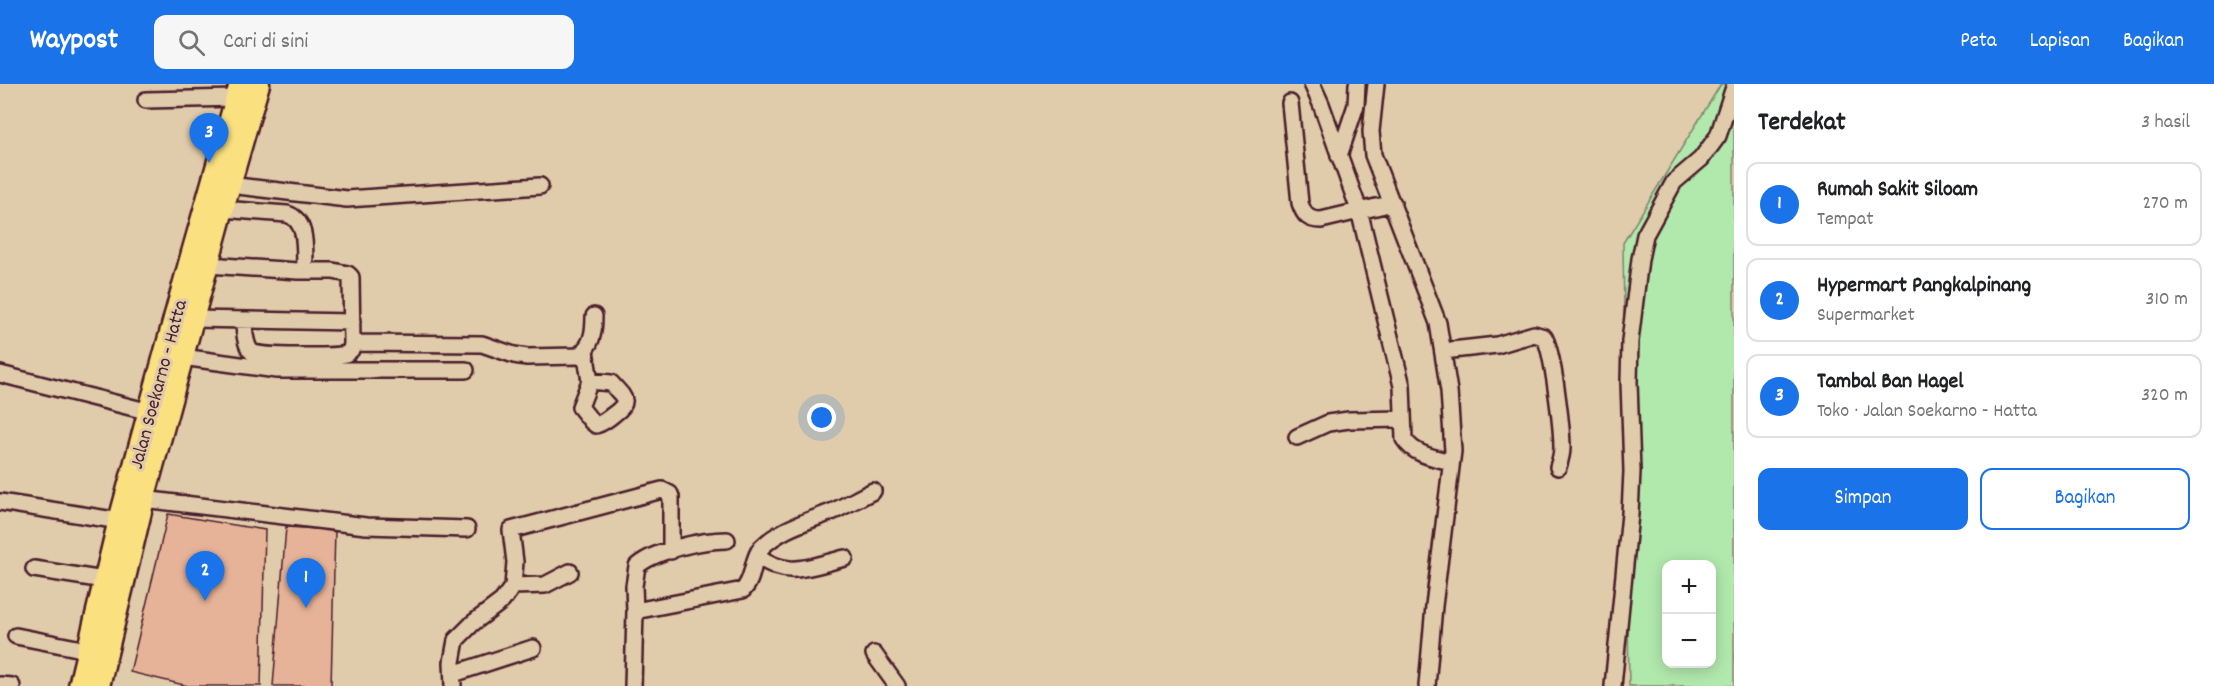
<!DOCTYPE html>
<html lang="id">
<meta charset="utf-8">
<style>
:root{--surface:#fff;--page:#f6f6f6;--text:#202124;--muted:#757577;--line:#e0e0e0;--accent:#1a73e8}
body{margin:0;font-family:Dekko,sans-serif;background:var(--page);color:var(--text)}
.controls{position:absolute;right:18px;bottom:18px;display:grid;overflow:hidden;border-radius:12px;box-shadow:0 3px 15px #0003}
.controls button{width:54px;height:54px;display:grid;place-items:center;padding:0;border:0;border-bottom:2px solid var(--line);background:var(--surface);color:var(--text);font:30px sans-serif}
.you{position:absolute;left:822px;top:334px;width:21px;height:21px;margin:-15px;border:4px solid #fff;border-radius:50%;background:#1a73e8;box-shadow:0 0 0 9px #1a73e833}
.badge{display:grid;place-items:center;width:39px;height:39px;border-radius:50%;background:var(--accent);color:#fff;font-size:20px;font-weight:700}
.pin{position:absolute;translate:-50% -50px;filter:drop-shadow(0 2px 3px #0008)}
.pin::after{content:'';position:absolute;top:32px;width:21px;height:18px;background:inherit;clip-path:polygon(0 0,100% 0,50% 100%)}
.list{margin:0;padding:0;list-style:none}
h2{display:flex;justify-content:space-between;align-items:center;height:78px;margin:0;padding:0 24px;font-size:26px}
h2 small{font-size:20px;font-weight:400;color:var(--muted)}
.list li{display:grid;grid-template-columns:39px 1fr auto;gap:18px;align-items:center;box-sizing:border-box;height:84px;margin:0 12px 12px;padding:0 12px;border:2px solid var(--line);border-radius:12px}
.list b{display:block;font-size:22px;white-space:nowrap}
.list p{margin:0;font-size:20px;white-space:nowrap;color:var(--muted)}
.list em{font-size:20px;font-style:normal;color:var(--muted)}
.actions{display:flex;gap:12px;padding:18px 24px}
.actions a{flex:1;padding:14px 0;border:2px solid var(--accent);border-radius:12px;text-align:center;font-size:21px;color:var(--accent)}
.actions .main{background:var(--accent);color:#fff}
.icon{flex:none;width:33px;height:33px;fill:none;stroke:currentColor;stroke-width:2;stroke-linecap:round;stroke-linejoin:round}
.map{position:relative;flex:none;width:1734px;height:602px;overflow:hidden}
header{display:flex;align-items:center;gap:36px;box-sizing:border-box;height:84px;padding:0 30px;background:var(--accent);color:#fff}
header strong{font-size:28px}
nav{display:flex;gap:33px;margin-inline-start:auto;font-size:21px}
.search{width:420px;height:54px;background:var(--page);display:flex;align-items:center;gap:15px;box-sizing:border-box;padding:0 21px;border-radius:12px;color:var(--muted);font-size:22px}
main{display:flex}
aside{flex:1;background:var(--surface)}
.map>svg:first-child{display:block}
</style>
<header>
<strong>Waypost</strong>
<div class="search"><svg class="icon" aria-label="search" viewBox="0 0 24 24"><circle cx="10" cy="10" r="6"/><path d="M15 15l6 6"/></svg>Cari di sini</div>
<nav><a>Peta</a><a>Lapisan</a><a>Bagikan</a></nav>
</header>
<main>
<div class="map">
<svg width="1734" height="602" viewBox="0 0 1734 602">
<rect width="100%" height="100%" fill="#e0ccab"/>
<filter id="ink" filterUnits="userSpaceOnUse"><feTurbulence type="fractalNoise" baseFrequency=".0167" numOctaves="2"/><feDisplacementMap in="SourceGraphic" scale="12" xChannelSelector="R" yChannelSelector="G"/><feConvolveMatrix kernelMatrix="1 2 1 2 8 2 1 2 1" color-interpolation-filters="sRGB"/></filter>
<g filter="url(#ink)">
<!-- green -->
<path fill="#b1e9ad" stroke="#7e846c" stroke-width="1.5" fill-rule="evenodd" d="M1721 0H1734V602H1629L1623 159ZM1666 480H1712V580H1666Z"/>
<!-- building -->
<path fill="#e6b398" stroke="#4a1f2b" stroke-width="1.5" d="M168 430 265 446 261 602H188L130 588Z
M286 443 335 446 331 602H273Z"/>
<g fill="none" stroke-linecap="round" stroke-linejoin="round">
<!-- minor casing -->
<g stroke="#4a1f2b" stroke-width="20">
<path id="minor" d="M1312 0 1321 20 1359 126 1402 302 1404 355C1414 371 1435 374 1451 378
M1376 0 1371 47 1373 71 1438 239 1449 307 1453 367 1434 522 1427 602
M146 16 238 14
M1290 19 1300 119C1304 131 1308 136 1321 136L1393 119
M1339 72 1356 21 1357 0
M229 101 347 115 540 102
M222 125 287 130C309 137 304 168 305 187
M208 181 298 187H333L348 190 351 193 352 259 351 266 346 270C334 273 260 273 252 268 245 262 244 244 244 236
M191 235 352 238
M352 259 482 260 514 271 527 273 578 272C592 262 594 249 594 232
M585 267 590 297 580 323 592 338 596 341C603 339 608 335 614 330 632 317 623 313 611 299L590 297
M1443 267 1497 261 1534 250 1544 253C1553 266 1562 345 1562 364 1562 370 1560 377 1558 383
M182 273 277 286H466
M0 290 150 328
M1297 353 1328 339 1349 336 1403 335
M143 415 366 442 467 445
M0 418 120 437
M757 471C787 496 811 482 845 474
M34 485 104 496
M513 502 545 501 570 488
M635 527 743 506C755 494 751 476 761 464 782 443 810 437 836 426 848 420 861 413 873 407
M16 552 87 566
M874 570 897 602
M453 590 533 564
M0 601 12 602
M453 602 452 578 456 556 473 539 502 517 513 502 515 478 511 446 662 406 670 410 671 413V467
M633 602 635 527 634 502 637 482C656 466 702 456 727 456
M1613 602 1630 430 1632 387 1629 298 1630 257 1640 175 1645 151 1674 98 1701 75 1718 52 1734 3"/>
</g>
<!-- highway casing -->
<g stroke="#4a1f2b" stroke-width="27">
<path id="highway" d="M80 602 118 444 191 176 241 0
M98 602 143 415 222 125 258 0"/>
</g>
<!-- minor -->
<use href="#minor" stroke="#e0ccab" stroke-width="15"/>
<!-- highway -->
<use href="#highway" stroke="#fbe080" stroke-width="22"/>
</g>
</g>
<g text-anchor="middle" stroke-width="6" stroke-linejoin="round" paint-order="stroke">
<!-- street labels -->
<g font-size="20" fill="#4a1f2b" stroke="#e0ccab">
<text transform="translate(157 300) rotate(-75)" y="7">Jalan Soekarno - Hatta</text>
</g>
</g>
</svg>
<div class="controls">
<button>+</button>
<button>−</button>
</div>
<div class="you"></div>
<div class="pin badge" style="left:306px;top:524px">1</div>
<div class="pin badge" style="left:205px;top:517px">2</div>
<div class="pin badge" style="left:209px;top:79px">3</div>
</div>
<aside>
<h2>Terdekat<small>3 hasil</small></h2>
<ul class="list">
<li><span class="badge">1</span><div><b>Rumah Sakit Siloam</b><p>Tempat</p></div><em>270 m</em></li>
<li><span class="badge">2</span><div><b>Hypermart Pangkalpinang</b><p>Supermarket</p></div><em>310 m</em></li>
<li><span class="badge">3</span><div><b>Tambal Ban Hagel</b><p>Toko · Jalan Soekarno - Hatta</p></div><em>320 m</em></li>
</ul>
<div class="actions"><a class="main">Simpan</a><a>Bagikan</a></div>
</aside>
</main>
